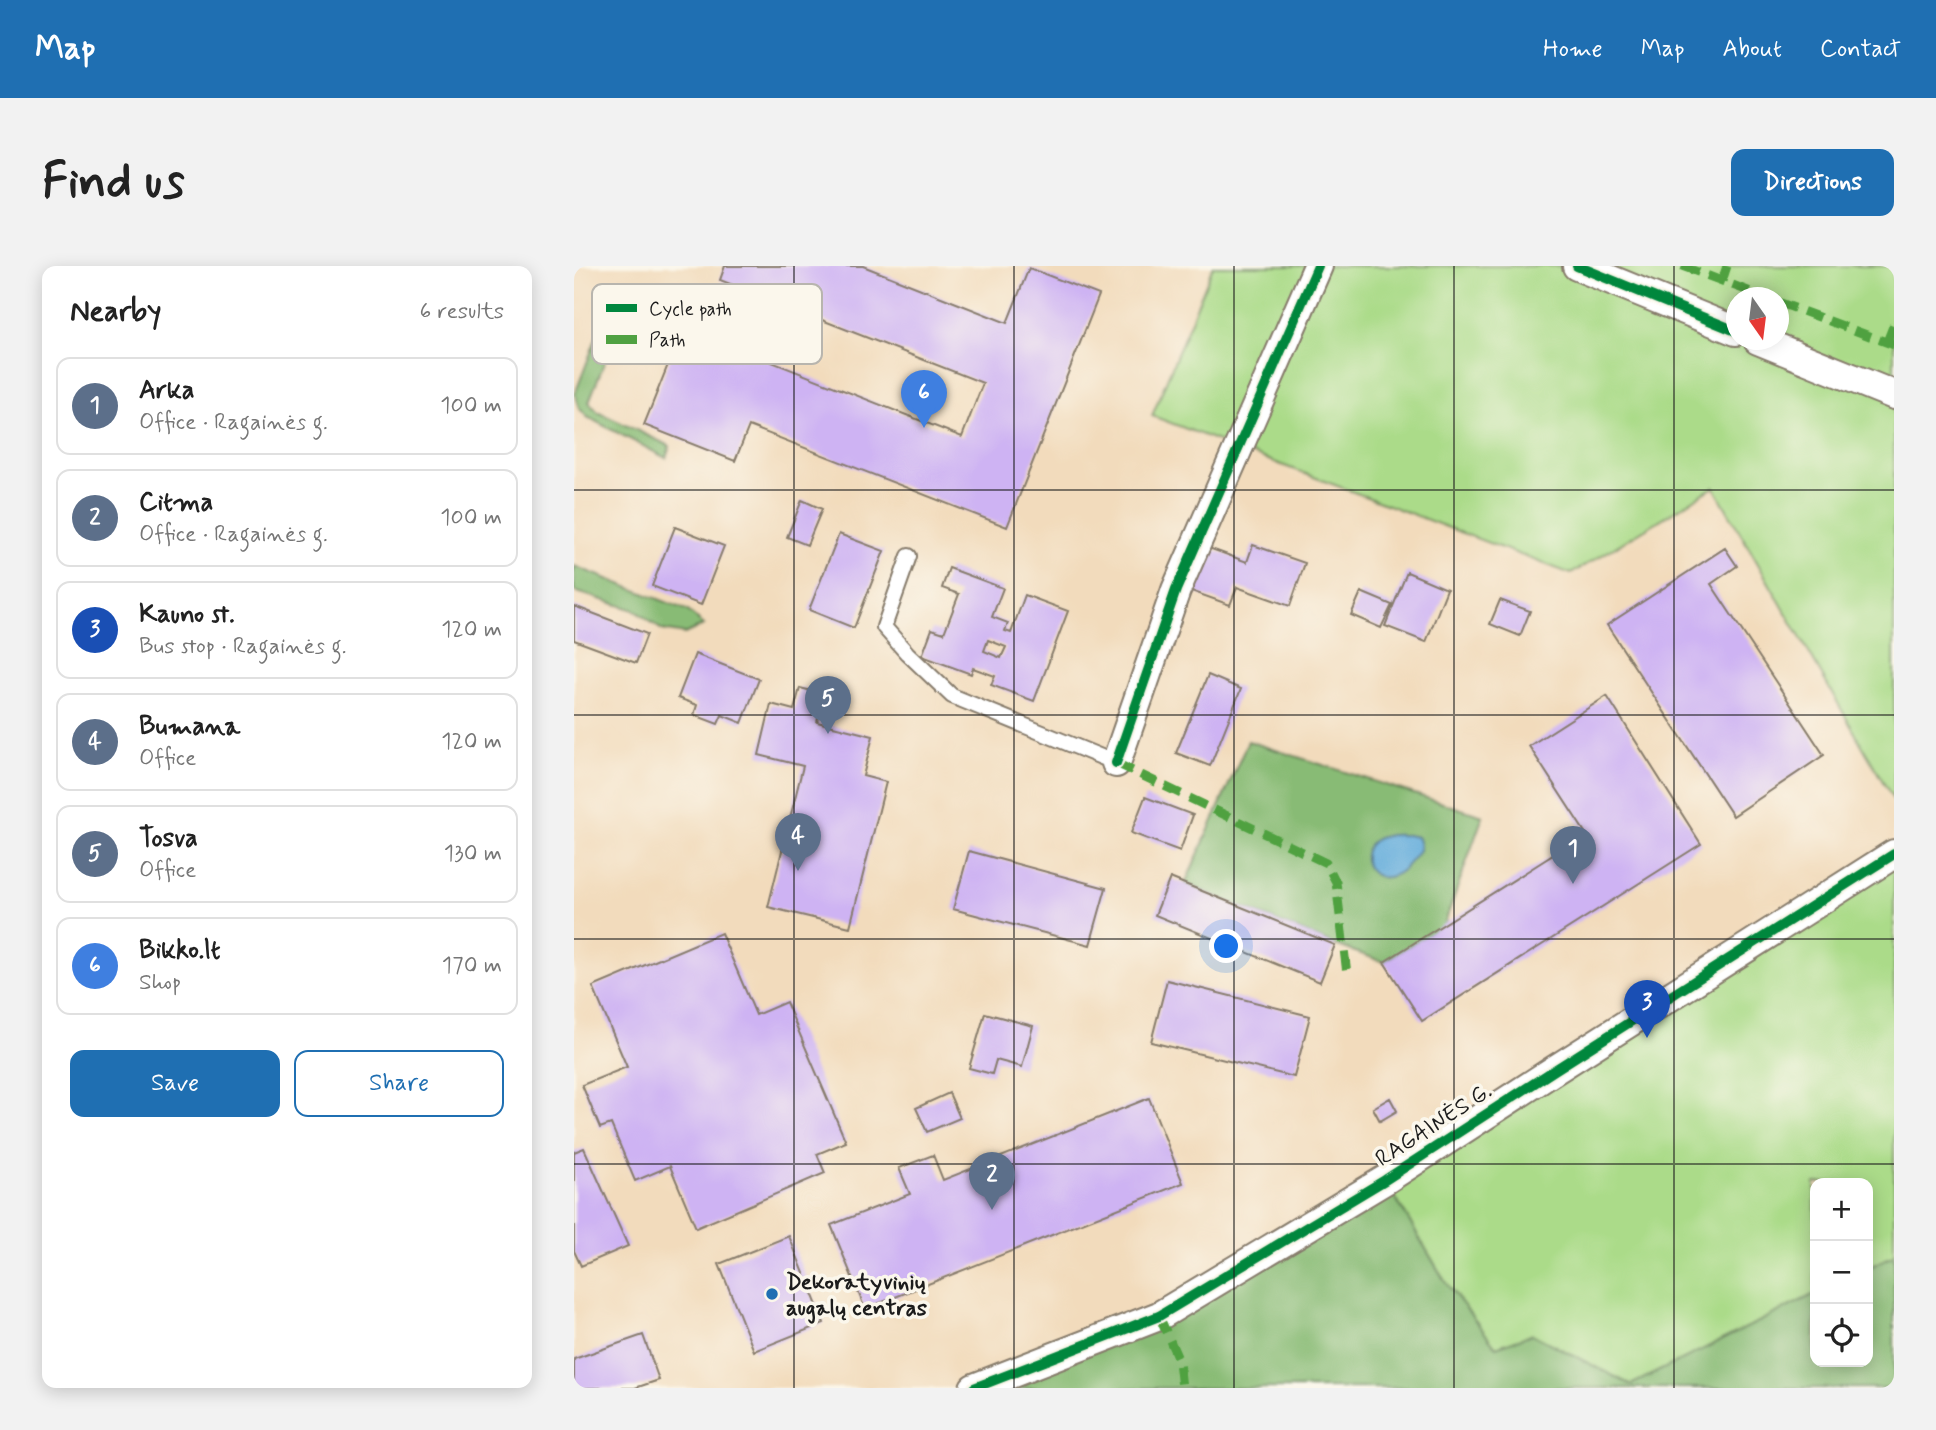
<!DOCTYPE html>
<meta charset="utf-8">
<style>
:root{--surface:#fff;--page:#f2f2f2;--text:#222;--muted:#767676;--line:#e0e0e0;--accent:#1f6fb2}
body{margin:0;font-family:Mynerve,sans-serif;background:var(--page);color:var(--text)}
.controls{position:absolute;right:21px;bottom:21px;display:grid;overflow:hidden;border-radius:14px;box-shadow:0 4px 18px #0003}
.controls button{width:63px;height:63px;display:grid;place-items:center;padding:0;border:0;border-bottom:2px solid var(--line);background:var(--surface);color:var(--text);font:35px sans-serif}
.compass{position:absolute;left:1152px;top:21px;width:63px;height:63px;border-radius:50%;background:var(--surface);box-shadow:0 4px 18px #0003;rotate:166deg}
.you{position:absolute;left:653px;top:681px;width:24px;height:24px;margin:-18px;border:5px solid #fff;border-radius:50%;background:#1a73e8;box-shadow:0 0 0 10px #1a73e833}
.badge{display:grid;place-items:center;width:46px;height:46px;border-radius:50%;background:var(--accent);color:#fff;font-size:23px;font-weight:700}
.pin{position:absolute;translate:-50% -58px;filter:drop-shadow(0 2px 4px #0008)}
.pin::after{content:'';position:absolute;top:37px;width:24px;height:21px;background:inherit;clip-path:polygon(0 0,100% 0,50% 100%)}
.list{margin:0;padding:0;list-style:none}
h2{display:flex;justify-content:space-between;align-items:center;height:91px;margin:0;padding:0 28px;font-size:30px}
h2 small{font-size:23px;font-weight:400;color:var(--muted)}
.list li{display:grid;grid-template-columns:46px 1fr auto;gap:21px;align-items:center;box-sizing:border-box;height:98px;margin:0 14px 14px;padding:0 14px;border:2px solid var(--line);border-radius:14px}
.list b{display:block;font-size:26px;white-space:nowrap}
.list p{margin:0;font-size:23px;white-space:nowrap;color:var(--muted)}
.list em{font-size:23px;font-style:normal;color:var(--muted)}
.actions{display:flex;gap:14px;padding:21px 28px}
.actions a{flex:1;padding:16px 0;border:2px solid var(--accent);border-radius:14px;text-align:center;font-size:24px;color:var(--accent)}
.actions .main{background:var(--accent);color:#fff}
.icon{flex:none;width:38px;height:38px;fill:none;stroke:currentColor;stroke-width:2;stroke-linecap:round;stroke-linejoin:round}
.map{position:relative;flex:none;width:1320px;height:1122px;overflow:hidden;border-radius:14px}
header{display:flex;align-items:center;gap:42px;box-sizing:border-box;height:98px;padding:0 35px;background:var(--accent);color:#fff}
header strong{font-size:33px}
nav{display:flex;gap:38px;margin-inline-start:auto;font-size:24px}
.intro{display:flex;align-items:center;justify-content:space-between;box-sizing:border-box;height:168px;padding:0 42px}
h1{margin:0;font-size:49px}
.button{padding:18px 32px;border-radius:14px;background:var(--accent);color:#fff;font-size:24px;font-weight:700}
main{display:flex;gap:42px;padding:0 42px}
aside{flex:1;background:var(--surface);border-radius:14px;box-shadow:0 4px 18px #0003}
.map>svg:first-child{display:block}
</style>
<header>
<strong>Map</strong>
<nav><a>Home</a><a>Map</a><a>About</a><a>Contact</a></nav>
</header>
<div class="intro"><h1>Find us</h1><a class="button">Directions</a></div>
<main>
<aside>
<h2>Nearby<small>6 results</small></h2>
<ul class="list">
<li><span class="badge" style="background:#5c6f8a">1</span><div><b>Arka</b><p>Office · Ragainės g.</p></div><em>100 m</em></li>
<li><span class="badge" style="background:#5c6f8a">2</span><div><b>Citma</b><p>Office · Ragainės g.</p></div><em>100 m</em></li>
<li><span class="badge" style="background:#1a4fb4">3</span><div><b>Kauno st.</b><p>Bus stop · Ragainės g.</p></div><em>120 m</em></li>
<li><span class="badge" style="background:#5c6f8a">4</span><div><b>Bumana</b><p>Office</p></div><em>120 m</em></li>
<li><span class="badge" style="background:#5c6f8a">5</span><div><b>Tosva</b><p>Office</p></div><em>130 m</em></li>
<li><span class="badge" style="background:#3f7fe0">6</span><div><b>Bikko.lt</b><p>Shop</p></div><em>170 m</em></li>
</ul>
<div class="actions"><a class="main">Save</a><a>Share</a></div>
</aside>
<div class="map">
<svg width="1320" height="1122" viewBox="0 0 1320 1122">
<rect width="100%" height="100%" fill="#fbf7ec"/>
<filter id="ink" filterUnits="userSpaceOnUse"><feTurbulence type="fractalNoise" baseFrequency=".0143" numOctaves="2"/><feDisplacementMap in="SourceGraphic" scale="14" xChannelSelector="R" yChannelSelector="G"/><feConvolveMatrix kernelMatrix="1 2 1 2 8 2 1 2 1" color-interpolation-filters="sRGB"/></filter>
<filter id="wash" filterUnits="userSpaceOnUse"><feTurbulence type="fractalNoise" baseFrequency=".00686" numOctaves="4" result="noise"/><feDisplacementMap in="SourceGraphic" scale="28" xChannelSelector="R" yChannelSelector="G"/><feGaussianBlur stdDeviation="1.57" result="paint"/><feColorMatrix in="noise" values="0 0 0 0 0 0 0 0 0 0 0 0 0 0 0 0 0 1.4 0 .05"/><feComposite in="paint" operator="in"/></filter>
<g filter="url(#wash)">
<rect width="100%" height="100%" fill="#f2dbbc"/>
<!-- green -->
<path fill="#abdb89" stroke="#647c52" stroke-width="2" fill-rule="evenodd" d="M639 0H1320V535L1140 221 997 308 578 150ZM1162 32H1204V74H1162Z
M1320 588V989L1294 1002V917H1241V1028L1057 1119 958 1069 922 1081 872 1017 811 914Z"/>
<!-- forest -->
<path fill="#88bb75" stroke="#526c48" stroke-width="2" d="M48 34 50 46 15 136 24 146 96 180 92 192 13 151 5 142 1 128 36 36Z
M0 300 113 344 130 359 111 368 88 364 60 344 0 325Z
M674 475 909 550 870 659 810 696 761 679 611 618Z
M811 914 872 1017 922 1081 958 1068 1057 1119 1241 1028V1096H1294V1002L1320 989V1122H400L585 1050Z"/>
<!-- water -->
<path fill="#65addc" stroke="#40647c" stroke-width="2" d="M833 569 843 571C849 582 844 587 837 595 802 640 768 579 811 570 818 568 826 569 833 569Z"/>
<g id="blocks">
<!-- building -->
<path fill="#ceb3f3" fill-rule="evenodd" d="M151 0H289L433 57 455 2 525 29 433 261 175 160 161 195 70 159 109 61 388 171 409 117 146 14Z
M228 234 248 243 233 279 213 271Z
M101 261 150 280 127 339 78 320Z
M265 268 310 285 280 362 235 344Z
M679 279 731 297 716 340 663 321 656 339 617 325 632 281 673 296Z
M1151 282 1163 300 1137 318 1250 489 1159 550 1033 359Z
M375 302 429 322 418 351 434 357 431 365 437 367 451 329 494 345 460 435 417 419 421 410 399 402 397 408 348 390 358 363 370 367 385 328 368 322ZM414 374 432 381 427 392 410 385Z
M833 306 873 323 852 376 811 360Z
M787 326 818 339 807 362 777 349Z
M926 334 956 345 946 370 916 358Z
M0 340 73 368 62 397 0 374Z
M121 388 185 413 168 457 148 449 144 458 120 449 123 439 104 432Z
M634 409 667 423 636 500 602 487Z
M226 422 250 428 243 456 299 470 289 510 312 516 276 661 194 641 229 500 185 489 197 438 220 444Z
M1033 430 1127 578 848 755 810 696 1012 568 955 480Z
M571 531 619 549 606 585 557 567Z
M395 585 532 622 516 679 379 643Z
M596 612 761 679 746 716 581 649Z
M147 667 182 749 212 736 272 876 243 888 251 907 122 962 96 900 61 915 37 858 26 862 8 819 53 801 19 721Z
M593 714 736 750 720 811 577 776Z
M411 747 459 760 448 801 422 794 418 808 395 802Z
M375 827 386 852 353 866 342 842Z
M575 832 609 917 291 1043 257 959 336 928 325 902 359 889 369 914Z
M816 832 823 845 806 855 799 842Z
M10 882 54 980 7 1000 0 985V886Z
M215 970 250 1057 180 1085 145 998Z
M69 1069 85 1114 61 1122H0V1093Z"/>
</g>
</g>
<g filter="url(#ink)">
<use href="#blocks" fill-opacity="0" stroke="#877c6c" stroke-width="2"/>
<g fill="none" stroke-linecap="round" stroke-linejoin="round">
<!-- service casing -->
<g stroke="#877c6c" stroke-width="18">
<path id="service" d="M335 290 310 361 333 387 378 430 542 497"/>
</g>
<!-- minor casing -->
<g stroke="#877c6c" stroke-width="32">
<path id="minor" d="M1003 0 1162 65
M1184 74 1320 129
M542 497 602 324 744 0
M400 1122 585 1050 811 914 979 805 1320 588"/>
</g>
<!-- service -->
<use href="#service" stroke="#fff" stroke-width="14"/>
<!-- minor -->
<use href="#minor" stroke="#fff" stroke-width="28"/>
<!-- quiet -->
<path stroke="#4fa141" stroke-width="9" stroke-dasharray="18 9" stroke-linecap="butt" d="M1108 0 1193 32
M1148 15 1153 0
M1204 36 1320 79
M1313 76 1320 58
M542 497 752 597 762 616 773 708
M585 1050 605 1095 608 1122"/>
<!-- cycleway casing -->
<g stroke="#fbf7ec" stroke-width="15">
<path id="cycleway" d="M1003 0 1162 65
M542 497 602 324 744 0
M400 1122 585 1050 811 914 979 805 1320 588"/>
</g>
<!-- cycleway -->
<use href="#cycleway" stroke="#00873e" stroke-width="10"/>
</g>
</g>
<!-- grid -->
<path fill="none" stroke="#1c1c1c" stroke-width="2" stroke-opacity="0.55" d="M220 0V1122M440 0V1122M660 0V1122M880 0V1122M1100 0V1122M0 224H1320M0 449H1320M0 673H1320M0 898H1320"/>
<!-- markers -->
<circle fill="#1f6fb2" stroke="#fbf7ec" stroke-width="2.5" cx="198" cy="1028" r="7"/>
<g text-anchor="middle" stroke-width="7" stroke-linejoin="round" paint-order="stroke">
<!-- street labels -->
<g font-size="23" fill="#1c1c1c" stroke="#fbf7ec">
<text transform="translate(859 858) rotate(-33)" y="8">RAGAINĖS G.</text>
</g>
<!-- poi labels -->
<g font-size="23" font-weight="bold" fill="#1c1c1c" stroke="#fbf7ec" text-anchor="start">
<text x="212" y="1023">Dekoratyvinių<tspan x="212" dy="26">augalų centras</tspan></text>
</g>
</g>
<!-- legend -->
<rect x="18" y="18" width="230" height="80" rx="10" fill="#fbf7ec" stroke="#b8b5ae" stroke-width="2"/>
<rect x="32" y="38" width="31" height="8" fill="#00873e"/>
<rect x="32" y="69" width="31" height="9" fill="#4fa141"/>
<g font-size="19" fill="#1c1c1c">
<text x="75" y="49">Cycle path</text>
<text x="75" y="80">Path</text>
</g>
</svg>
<div class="controls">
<button>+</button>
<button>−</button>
<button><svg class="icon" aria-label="locate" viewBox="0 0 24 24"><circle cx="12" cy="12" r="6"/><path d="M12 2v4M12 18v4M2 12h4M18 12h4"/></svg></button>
</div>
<svg class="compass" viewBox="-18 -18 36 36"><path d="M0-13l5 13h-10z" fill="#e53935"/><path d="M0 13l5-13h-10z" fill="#767676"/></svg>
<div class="you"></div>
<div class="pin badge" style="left:999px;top:618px;background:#5c6f8a">1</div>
<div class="pin badge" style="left:418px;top:944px;background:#5c6f8a">2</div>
<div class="pin badge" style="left:1073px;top:772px;background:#1a4fb4">3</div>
<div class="pin badge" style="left:224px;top:605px;background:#5c6f8a">4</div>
<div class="pin badge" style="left:254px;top:468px;background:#5c6f8a">5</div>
<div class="pin badge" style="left:350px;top:162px;background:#3f7fe0">6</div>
</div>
</main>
